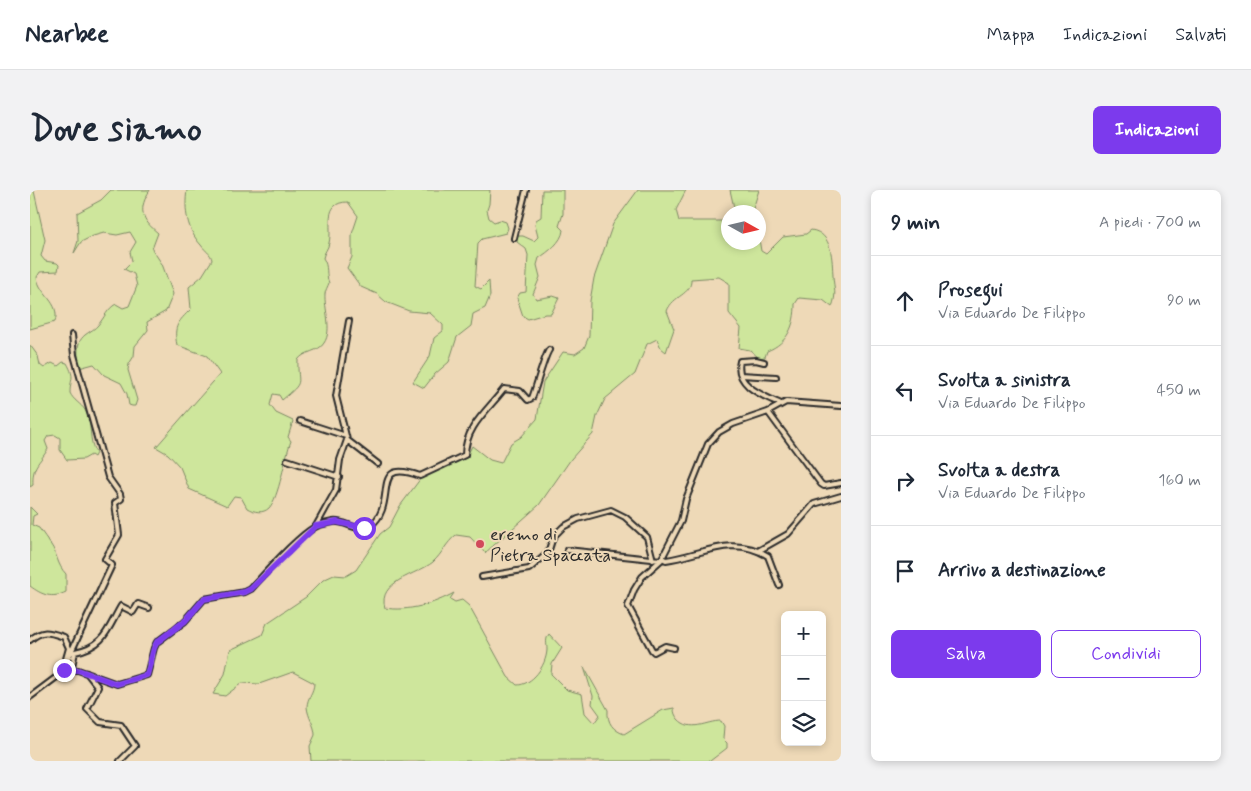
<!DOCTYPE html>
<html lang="it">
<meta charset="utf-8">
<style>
:root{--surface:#fff;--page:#f2f2f3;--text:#1f2937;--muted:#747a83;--line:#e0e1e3;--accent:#7c3aed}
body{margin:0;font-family:Mynerve,sans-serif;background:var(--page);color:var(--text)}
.controls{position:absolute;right:15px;bottom:15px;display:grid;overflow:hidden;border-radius:8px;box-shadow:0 2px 8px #0003}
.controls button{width:45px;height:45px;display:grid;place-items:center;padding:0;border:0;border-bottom:1px solid var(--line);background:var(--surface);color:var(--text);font:25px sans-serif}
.compass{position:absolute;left:691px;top:15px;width:45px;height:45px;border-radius:50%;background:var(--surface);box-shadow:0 2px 8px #0003;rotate:98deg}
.stop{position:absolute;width:15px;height:15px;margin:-11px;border:4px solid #7c3aed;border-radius:50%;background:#fff}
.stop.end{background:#7c3aed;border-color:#fff;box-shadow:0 1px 5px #0008}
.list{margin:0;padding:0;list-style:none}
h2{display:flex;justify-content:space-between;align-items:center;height:65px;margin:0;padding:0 20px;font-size:21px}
h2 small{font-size:16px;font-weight:400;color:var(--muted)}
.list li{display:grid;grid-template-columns:32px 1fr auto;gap:15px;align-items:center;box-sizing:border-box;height:90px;padding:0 20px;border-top:1px solid var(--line)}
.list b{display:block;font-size:19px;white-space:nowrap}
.list p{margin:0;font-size:16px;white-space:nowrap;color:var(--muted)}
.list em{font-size:16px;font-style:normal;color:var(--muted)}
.actions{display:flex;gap:10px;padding:15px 20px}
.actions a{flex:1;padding:11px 0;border:1px solid var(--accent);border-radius:8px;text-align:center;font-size:18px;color:var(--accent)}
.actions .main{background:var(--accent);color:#fff}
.icon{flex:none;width:28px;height:28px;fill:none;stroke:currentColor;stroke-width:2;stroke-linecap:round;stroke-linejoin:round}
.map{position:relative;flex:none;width:811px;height:571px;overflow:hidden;border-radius:8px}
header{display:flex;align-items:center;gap:30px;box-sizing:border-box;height:70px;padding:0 25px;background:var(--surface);border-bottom:1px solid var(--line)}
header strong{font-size:24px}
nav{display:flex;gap:28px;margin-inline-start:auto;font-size:18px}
.intro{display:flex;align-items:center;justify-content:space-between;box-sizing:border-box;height:120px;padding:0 30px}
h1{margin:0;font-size:35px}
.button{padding:12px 22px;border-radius:8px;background:var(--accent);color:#fff;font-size:18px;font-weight:700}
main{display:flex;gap:30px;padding:0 30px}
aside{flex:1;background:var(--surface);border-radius:8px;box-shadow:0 2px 8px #0003}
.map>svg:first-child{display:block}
</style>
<header>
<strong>Nearbee</strong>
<nav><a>Mappa</a><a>Indicazioni</a><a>Salvati</a></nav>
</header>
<div class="intro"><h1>Dove siamo</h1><a class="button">Indicazioni</a></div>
<main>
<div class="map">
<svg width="811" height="571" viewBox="0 0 811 571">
<rect width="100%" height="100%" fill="#eed9b7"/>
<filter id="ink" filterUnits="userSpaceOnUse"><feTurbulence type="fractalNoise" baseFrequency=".02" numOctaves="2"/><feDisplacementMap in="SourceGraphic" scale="10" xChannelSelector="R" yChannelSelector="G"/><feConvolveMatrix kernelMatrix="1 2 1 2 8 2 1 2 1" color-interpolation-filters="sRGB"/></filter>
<g filter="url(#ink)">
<!-- green -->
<path fill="#cee69c" stroke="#7c8864" d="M0 0 4 1 15 50 11 66 15 71 27 73 29 75 28 81 10 82 7 87C9 105 31 112 25 132L0 139Z
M81 0H120C108 19 111 29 128 43L122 59 132 74 143 104 136 121 117 132 118 140 105 156 104 166 99 174 98 180 107 210 105 216H102L99 215 97 204 91 193 74 185 64 174 49 178C49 166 44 154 55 145 60 141 65 139 68 135 75 127 77 119 86 114L93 118 99 116 107 96 104 84 94 79 102 71 100 62 106 52 100 42 87 45 74 43 63 46 51 52 44 63 48 51 47 23 71 10Z
M157 0H460L459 14 457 20 459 28 464 32 470 30 476 32 478 38 476 43 452 49 448 53 445 96 451 99 459 91 460 106 455 118 443 124 441 136 427 147 419 172 405 184 394 198 383 192 400 166 404 148 413 141V135L400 123 379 121 356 112 347 104 331 97 317 78 322 67V44L328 26 318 12C292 12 303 37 299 53 298 59 294 62 293 68 299 77 295 84 299 93 298 96 295 101 295 104 294 118 303 140 294 153 289 162 274 161 268 170 267 196 276 190 252 210L249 205 243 204 240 215 246 223 263 231 258 247 261 251C255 266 249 308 239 318 233 324 224 322 217 318L211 307 204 306 197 316 159 299 150 277 138 264 126 257 190 184 177 166 147 155C143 136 148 132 161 119L159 97 172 86 182 70C181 63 175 61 171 55 157 40 154 20 157 0Z
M512 0H533V24L529 36 533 40C532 52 518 62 509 68L507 75 510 87 503 104 506 109 523 106 529 108 521 124H515L498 129 493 126 487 108 490 103 496 102 498 65 496 59 487 52 488 46H493L504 51 508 47 505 35 506 30 511 27Z
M608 0H656L646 20 649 31H698V52H728L729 49 731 61 736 64 753 47 776 44 781 40C803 43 802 70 803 86 804 100 807 103 802 117L793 110 769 108 765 114C765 135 758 153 737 161L735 167 729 168 720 160 709 158 711 138 699 123V93L689 87 661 89C662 105 643 105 637 121L644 139 636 162 631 158 627 149 617 154 605 184 575 209 567 226 563 244 541 269 509 315 455 363 440 347 426 345C416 353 412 364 403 372 387 385 347 391 355 418 378 422 404 414 424 403L420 409 425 412 432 410 439 416 478 487 487 495C502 495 516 476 517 460 517 453 515 450 519 444L532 458 522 474 521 484 537 500 552 504 555 523 564 533 570 525 562 514 563 506 554 477 578 520C577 533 583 540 594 544L633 520 644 518C644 523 645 525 648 529 661 543 676 531 691 531L694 536 693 549 697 553V558L680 571H281L280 556 285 545C285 535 278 528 277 517 277 508 284 502 284 493L263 482 229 494 212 493 195 506 183 504 195 484 200 460 232 445 237 433 276 407 293 390 304 385 316 386 326 380 350 344 359 337 370 316 391 288 436 268 442 256 460 270 471 273 481 253 491 247 507 229 513 192 533 162 545 164 554 158 559 146 560 111 564 88 583 34Z
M700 0H729L722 22H705Z
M0 155 8 166 10 175 14 178 22 173 28 176 33 172 37 173C46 189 40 188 40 203 43 210 51 214 55 220 63 234 58 251 66 263L64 267 61 265 54 269 37 270 30 260V248L25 245 18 246 15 251 18 259C9 274 2 275 3 295L0 297Z
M0 317 7 324 3 326 2 335 9 338C13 344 17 349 21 355 27 363 27 375 36 384V402C22 409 12 405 0 396Z"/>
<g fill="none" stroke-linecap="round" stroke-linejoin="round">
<!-- minor casing -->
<g stroke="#2b2b2b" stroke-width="8">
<path id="minor" d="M484 48 496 0
M734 172 726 170 710 171C704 196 734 206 751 214
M711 185 746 187
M738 222 791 294 794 296 811 293
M270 231 316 246
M317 250 348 274
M257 270 309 287
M286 336 306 300 310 270 317 250 306 206 319 131
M537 360 631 370
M728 361 758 344 784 314 811 306
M632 368 636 370C672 365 702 344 738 366L749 395
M452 387 499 379 518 363 523 347 533 337 548 329 581 320 595 327 617 347 623 370
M0 450C13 439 19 442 34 447L39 458 32 483 0 507
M644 458 635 456 624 462 622 460 598 416 604 400 612 387 631 370 651 331 656 309 678 254 689 242 703 234 738 222 756 212 811 216
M34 477 82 375 75 369 89 345 85 313 91 309 90 304 78 287 44 165 42 145
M34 480H48L87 494 117 485 124 458 127 452 155 431 174 409 215 402 221 399C235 383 267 347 285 337 290 334 297 333 303 332 316 330 328 344 340 336 370 314 337 267 390 286L435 265C435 237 458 220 474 199L490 201 498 210 502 208C506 198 514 167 519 160
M41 481 45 462C75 456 77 440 91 416L103 422 108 414 119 418
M57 483 68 497 57 519 70 532 91 535 105 556 90 571"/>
</g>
<!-- minor -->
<use href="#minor" stroke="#eed9b7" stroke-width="4"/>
</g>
</g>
<g fill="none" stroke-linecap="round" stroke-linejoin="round" filter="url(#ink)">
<!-- route -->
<path stroke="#7c3aed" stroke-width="6" d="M34 480H48L87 494 117 485 124 458 127 452 155 431 174 409 215 402 221 399 286 336 307 332 334 338"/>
</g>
<!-- markers -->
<circle fill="#d1495b" stroke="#eed9b7" stroke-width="2" cx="450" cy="354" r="5"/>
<g text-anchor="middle" stroke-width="4" stroke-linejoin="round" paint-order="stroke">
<!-- poi labels -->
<g font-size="18" fill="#2b2b2b" stroke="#eed9b7" text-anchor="start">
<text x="460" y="350">eremo di<tspan x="460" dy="21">Pietra Spaccata</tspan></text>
</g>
</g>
</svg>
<div class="controls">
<button>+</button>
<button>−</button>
<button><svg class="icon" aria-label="layers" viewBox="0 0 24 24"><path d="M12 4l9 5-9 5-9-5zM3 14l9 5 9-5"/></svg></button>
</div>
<svg class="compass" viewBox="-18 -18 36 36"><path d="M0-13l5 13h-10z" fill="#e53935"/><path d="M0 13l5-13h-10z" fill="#747a83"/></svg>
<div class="stop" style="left:334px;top:338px"></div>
<div class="stop end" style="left:34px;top:480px"></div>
</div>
<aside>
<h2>9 min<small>A piedi · 700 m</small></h2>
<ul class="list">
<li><svg class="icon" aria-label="ahead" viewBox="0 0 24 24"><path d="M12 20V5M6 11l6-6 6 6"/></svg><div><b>Prosegui</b><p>Via Eduardo De Filippo</p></div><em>90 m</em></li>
<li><svg class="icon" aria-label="left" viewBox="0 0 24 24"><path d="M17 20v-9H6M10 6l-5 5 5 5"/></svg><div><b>Svolta a sinistra</b><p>Via Eduardo De Filippo</p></div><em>450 m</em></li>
<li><svg class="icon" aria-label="right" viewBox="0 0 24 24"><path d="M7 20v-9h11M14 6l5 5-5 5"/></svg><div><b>Svolta a destra</b><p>Via Eduardo De Filippo</p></div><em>160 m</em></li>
<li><svg class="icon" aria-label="arrive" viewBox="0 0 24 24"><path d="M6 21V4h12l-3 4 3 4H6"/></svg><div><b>Arrivo a destinazione</b></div></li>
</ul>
<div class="actions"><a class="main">Salva</a><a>Condividi</a></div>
</aside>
</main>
